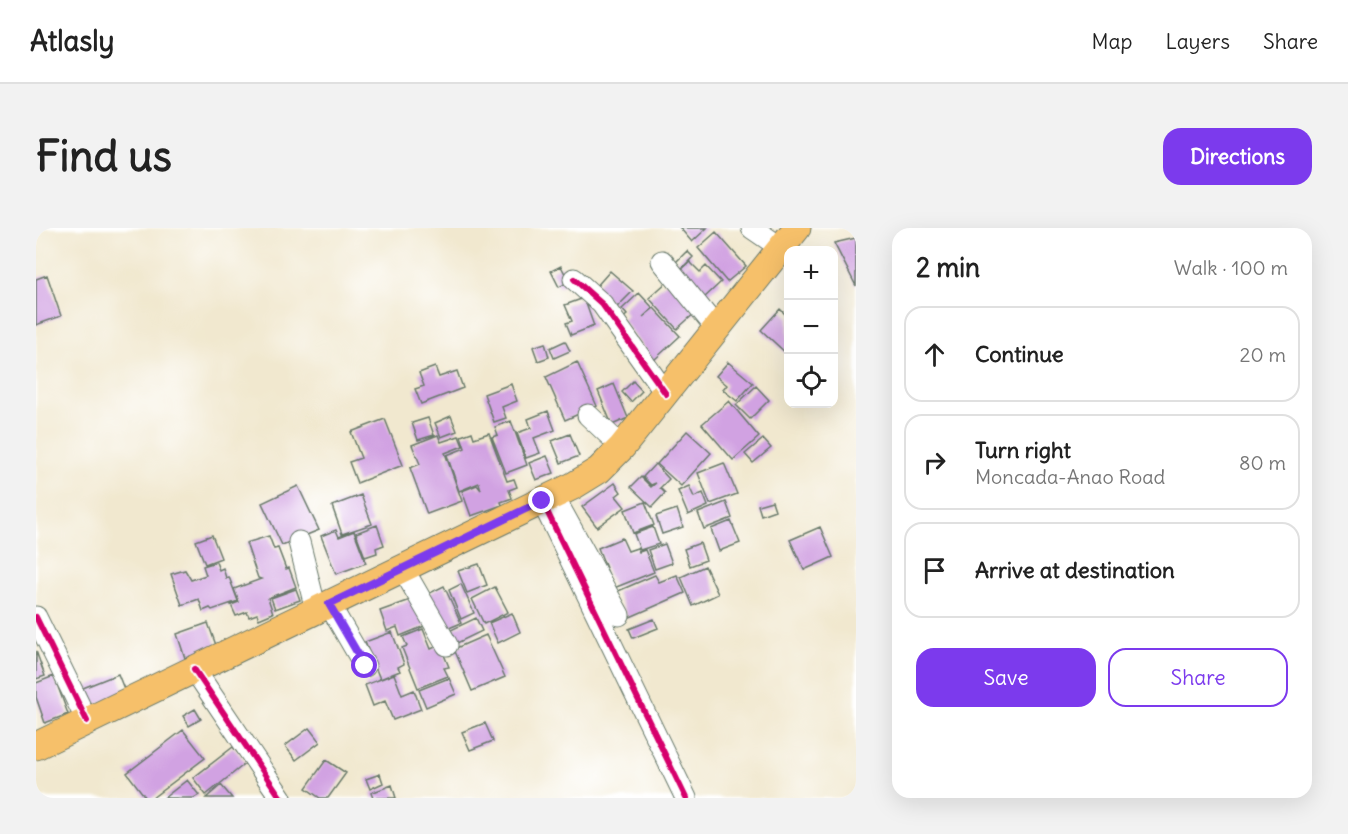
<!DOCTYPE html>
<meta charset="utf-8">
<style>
:root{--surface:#fff;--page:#f2f2f2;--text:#222;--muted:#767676;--line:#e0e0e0;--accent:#7c3aed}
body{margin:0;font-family:Delius,sans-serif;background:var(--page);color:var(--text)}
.controls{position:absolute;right:18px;top:18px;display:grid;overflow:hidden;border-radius:12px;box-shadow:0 6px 24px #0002}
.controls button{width:54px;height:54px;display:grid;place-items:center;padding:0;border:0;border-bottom:2px solid var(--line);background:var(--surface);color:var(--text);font:30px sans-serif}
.stop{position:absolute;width:18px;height:18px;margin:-14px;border:4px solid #7c3aed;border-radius:50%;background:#fff}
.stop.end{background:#7c3aed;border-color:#fff;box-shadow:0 2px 6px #0008}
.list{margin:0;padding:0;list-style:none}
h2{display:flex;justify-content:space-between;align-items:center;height:78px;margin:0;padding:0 24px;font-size:26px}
h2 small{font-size:20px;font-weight:400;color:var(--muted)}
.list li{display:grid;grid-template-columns:39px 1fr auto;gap:18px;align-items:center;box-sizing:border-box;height:96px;margin:0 12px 12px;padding:0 12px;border:2px solid var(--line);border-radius:18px}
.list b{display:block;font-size:22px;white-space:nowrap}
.list p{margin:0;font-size:20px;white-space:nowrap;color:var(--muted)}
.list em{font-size:20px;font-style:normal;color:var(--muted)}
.actions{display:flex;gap:12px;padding:18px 24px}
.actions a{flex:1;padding:14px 0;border:2px solid var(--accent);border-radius:18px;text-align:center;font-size:21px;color:var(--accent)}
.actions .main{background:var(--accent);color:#fff}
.icon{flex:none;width:33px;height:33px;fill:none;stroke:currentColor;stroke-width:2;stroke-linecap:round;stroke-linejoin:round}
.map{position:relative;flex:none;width:820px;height:570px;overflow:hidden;border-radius:18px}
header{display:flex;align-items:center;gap:36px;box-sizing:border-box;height:84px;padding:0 30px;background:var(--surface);border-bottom:2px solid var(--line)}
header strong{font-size:28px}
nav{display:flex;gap:33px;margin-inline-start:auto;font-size:21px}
.intro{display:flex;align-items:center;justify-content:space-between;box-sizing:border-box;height:144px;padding:0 36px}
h1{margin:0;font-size:42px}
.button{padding:15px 27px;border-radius:18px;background:var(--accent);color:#fff;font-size:21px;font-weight:700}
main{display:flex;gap:36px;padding:0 36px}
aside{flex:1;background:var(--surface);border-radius:18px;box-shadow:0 6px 24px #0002}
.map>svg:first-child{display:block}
</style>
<header>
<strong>Atlasly</strong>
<nav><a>Map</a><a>Layers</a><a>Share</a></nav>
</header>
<div class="intro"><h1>Find us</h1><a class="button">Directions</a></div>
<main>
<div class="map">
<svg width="820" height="570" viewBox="0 0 820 570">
<rect width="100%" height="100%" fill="#fff"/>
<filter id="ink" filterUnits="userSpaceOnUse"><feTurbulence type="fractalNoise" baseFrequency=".0167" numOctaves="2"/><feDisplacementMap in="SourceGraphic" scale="12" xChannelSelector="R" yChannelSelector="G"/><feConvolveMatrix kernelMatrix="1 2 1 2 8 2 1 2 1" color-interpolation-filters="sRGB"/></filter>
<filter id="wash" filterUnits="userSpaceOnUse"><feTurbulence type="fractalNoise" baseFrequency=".008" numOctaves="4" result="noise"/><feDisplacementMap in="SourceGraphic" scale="24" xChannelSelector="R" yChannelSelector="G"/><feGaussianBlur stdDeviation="1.35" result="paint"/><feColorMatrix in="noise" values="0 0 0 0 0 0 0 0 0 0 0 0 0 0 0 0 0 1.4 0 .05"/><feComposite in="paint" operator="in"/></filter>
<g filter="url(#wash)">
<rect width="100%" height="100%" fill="#f1e8cf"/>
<g id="blocks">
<!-- building -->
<path fill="#d1a2e2" d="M644 0H671L656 14Z
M680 4 710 38 691 54 662 20Z
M820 10V58L798 15Z
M651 23 657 29 645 41 639 35Z
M654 34 664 44 670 38 685 54 668 70 643 44Z
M525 38 533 54 523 59 515 43Z
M574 43 597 63 581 79 559 60Z
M11 47 25 88 0 97V51Z
M632 53 660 84 641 101 613 70Z
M603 65 617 80 607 89 618 80 644 108 617 133 586 91 591 87 586 81Z
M548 70 558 98 535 107 530 95 536 93 529 77Z
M744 81 752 89V127L725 102Z
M529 113 534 123 518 130 514 120Z
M509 115 513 129 502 133 497 119Z
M541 134 561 178 529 192 510 149Z
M692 134 717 155 701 173 687 162 691 157 680 148Z
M399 139 403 149 421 143 427 160 385 176 379 161 388 158 383 145Z
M597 153 606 163 595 174 586 164Z
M475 156 481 173 466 179 470 190 458 194 448 166Z
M578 156 592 190 576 197 562 163Z
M720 158 733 172 714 191 700 177Z
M693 173 723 209 697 232 666 196Z
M512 183 519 202 498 210 504 225 490 230 481 205 495 200 492 191Z
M415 188 421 203 405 209 399 195Z
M392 190 398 207 382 212 376 195Z
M349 191 367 237 321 255 313 234 325 230 315 204Z
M475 193 491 237 470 245 456 209 462 207 459 199Z
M651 203 675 225 645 258 621 236Z
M436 204 438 210 453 205 471 253 478 251 481 259 473 262 476 270 465 274 466 277 435 288 426 263 441 257 445 262 443 255 423 263 411 227 429 220 425 208Z
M534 206 543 228 525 235 516 213Z
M402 207 405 214 423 208 427 218 409 225 426 273 391 286 374 240 384 236 376 217Z
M727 211 735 220 717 235 709 226Z
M511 228 518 245 500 252 493 235Z
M688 235 701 266 674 276 662 245Z
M619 236 633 251 624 260 629 265 616 279 595 259 605 249 615 259 620 255 615 257 607 249Z
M579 255 585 264 580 268 589 279 561 299 546 279Z
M262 258 283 302 246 317 226 275Z
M653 258 658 269 667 265 672 278 652 287 642 263Z
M325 267 336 296 306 306 296 278Z
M736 273 739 282 725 287 722 277Z
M609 274 618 297 597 305 589 282Z
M690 274 696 290 668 301 662 285Z
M641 281 647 299 626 306 620 288Z
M695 293 704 315 683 323 675 301Z
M341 297 348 317 340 320 341 325 329 329 320 305Z
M617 299 623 316 604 322 598 306Z
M784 299 797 329 768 342 754 312Z
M300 302 303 309 318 303 330 335 300 346 285 308Z
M176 307 185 330 169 336 160 313Z
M233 308 238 321 242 320 250 341 253 340 260 359 232 370 237 385 223 391 221 386 213 389 211 384 200 388 195 377 203 374 198 361 225 351 222 350 210 315Z
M586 310 592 323 601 320 603 324 609 322 618 344 578 360 562 320Z
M664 315 670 332 654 338 648 321Z
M629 316 636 335 619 341 612 322Z
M180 334 183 342 187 340 190 350 193 349 202 373 176 382 174 380 167 383 163 371 146 377 135 346 149 342 155 352 170 347 167 338Z
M443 336 451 357 431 365 422 343Z
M669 338 682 366 657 378 645 349Z
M619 347 623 354 641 347 649 365 592 390 580 364Z
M425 356 438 385 425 391 413 362Z
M408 358 425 395 406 403 390 367Z
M459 359 472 384 448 396 436 371Z
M260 361 264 372 239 381 235 370Z
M380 370 391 397 364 408 361 399 351 403 344 383Z
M476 385 484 404 462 415 453 395Z
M440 390 446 403 421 415 415 402Z
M618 391 622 400 597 410 593 401Z
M172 395 181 420 149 430 141 406Z
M387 401 395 421 404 417 413 439 408 440 412 448 382 460 366 420 371 418 367 409Z
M356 404 368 436 362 439 364 443 344 451 329 414Z
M450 407 469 449 436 463 418 421Z
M0 423 9 448 0 451Z
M82 446 90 466 54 479 47 460Z
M358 446 366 467 378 462 385 481 357 492 349 473 337 478 329 457Z
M18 448 32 486 9 495 0 469V455Z
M413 450 420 466 390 479 383 462Z
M159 481 165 491 153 498 147 488Z
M449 495 457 513 434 522 426 504Z
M273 500 284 514 260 532 249 518Z
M147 502 169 530 116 570H110L91 545Z
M197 519 210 535 170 567 157 550Z
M290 532 310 545 292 570H284L270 560Z
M344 546 347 555 334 561 330 551Z
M151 552 163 567 158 570H128Z
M185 557 196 570H170Z
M356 557 360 570H337L335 565Z"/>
</g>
</g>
<g filter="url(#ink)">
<use href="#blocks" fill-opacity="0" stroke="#68796a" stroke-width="1.5"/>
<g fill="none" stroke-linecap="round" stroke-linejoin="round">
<!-- minor casing -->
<g stroke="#68796a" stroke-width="23">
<path id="minor" d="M716 0 745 20
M626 33 681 101
M538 51 566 76 630 166
M552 187 586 219
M506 273 650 570
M520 273 583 387
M263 314 280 382
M366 339 411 417
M293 376 329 438
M0 389 51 493
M158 441 245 570"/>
</g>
<!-- major casing -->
<g stroke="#68796a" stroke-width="29">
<path id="major" d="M0 518 537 258 563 242 586 219 761 0"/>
</g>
<!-- minor -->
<use href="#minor" stroke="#fff" stroke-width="21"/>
<!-- major -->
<use href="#major" stroke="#f6c06b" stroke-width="27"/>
<!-- cycleway casing -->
<g stroke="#fff" stroke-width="10">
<path id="cycleway" d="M538 51 566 76 630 166
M506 273 650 570
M0 389 51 493
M158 441 245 570"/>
</g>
<!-- cycleway -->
<use href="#cycleway" stroke="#d6006c" stroke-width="6"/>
</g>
</g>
<g fill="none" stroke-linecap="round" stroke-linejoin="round" filter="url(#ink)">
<!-- route -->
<path stroke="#7c3aed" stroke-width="8" d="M329 438 293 376 506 273"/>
</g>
</svg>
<div class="controls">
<button>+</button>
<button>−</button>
<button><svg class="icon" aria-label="locate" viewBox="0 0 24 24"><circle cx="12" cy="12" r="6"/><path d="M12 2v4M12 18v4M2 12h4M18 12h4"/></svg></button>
</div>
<div class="stop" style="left:329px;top:438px"></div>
<div class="stop end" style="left:506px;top:273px"></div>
</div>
<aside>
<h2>2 min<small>Walk · 100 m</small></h2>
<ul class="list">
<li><svg class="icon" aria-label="ahead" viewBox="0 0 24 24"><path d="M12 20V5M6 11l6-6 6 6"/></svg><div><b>Continue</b></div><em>20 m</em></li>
<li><svg class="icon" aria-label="right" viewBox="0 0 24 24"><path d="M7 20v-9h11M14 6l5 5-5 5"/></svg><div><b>Turn right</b><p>Moncada-Anao Road</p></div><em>80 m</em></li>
<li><svg class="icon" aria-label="arrive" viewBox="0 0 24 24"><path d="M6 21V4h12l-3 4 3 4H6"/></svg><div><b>Arrive at destination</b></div></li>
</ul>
<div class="actions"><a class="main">Save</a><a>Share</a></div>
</aside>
</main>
